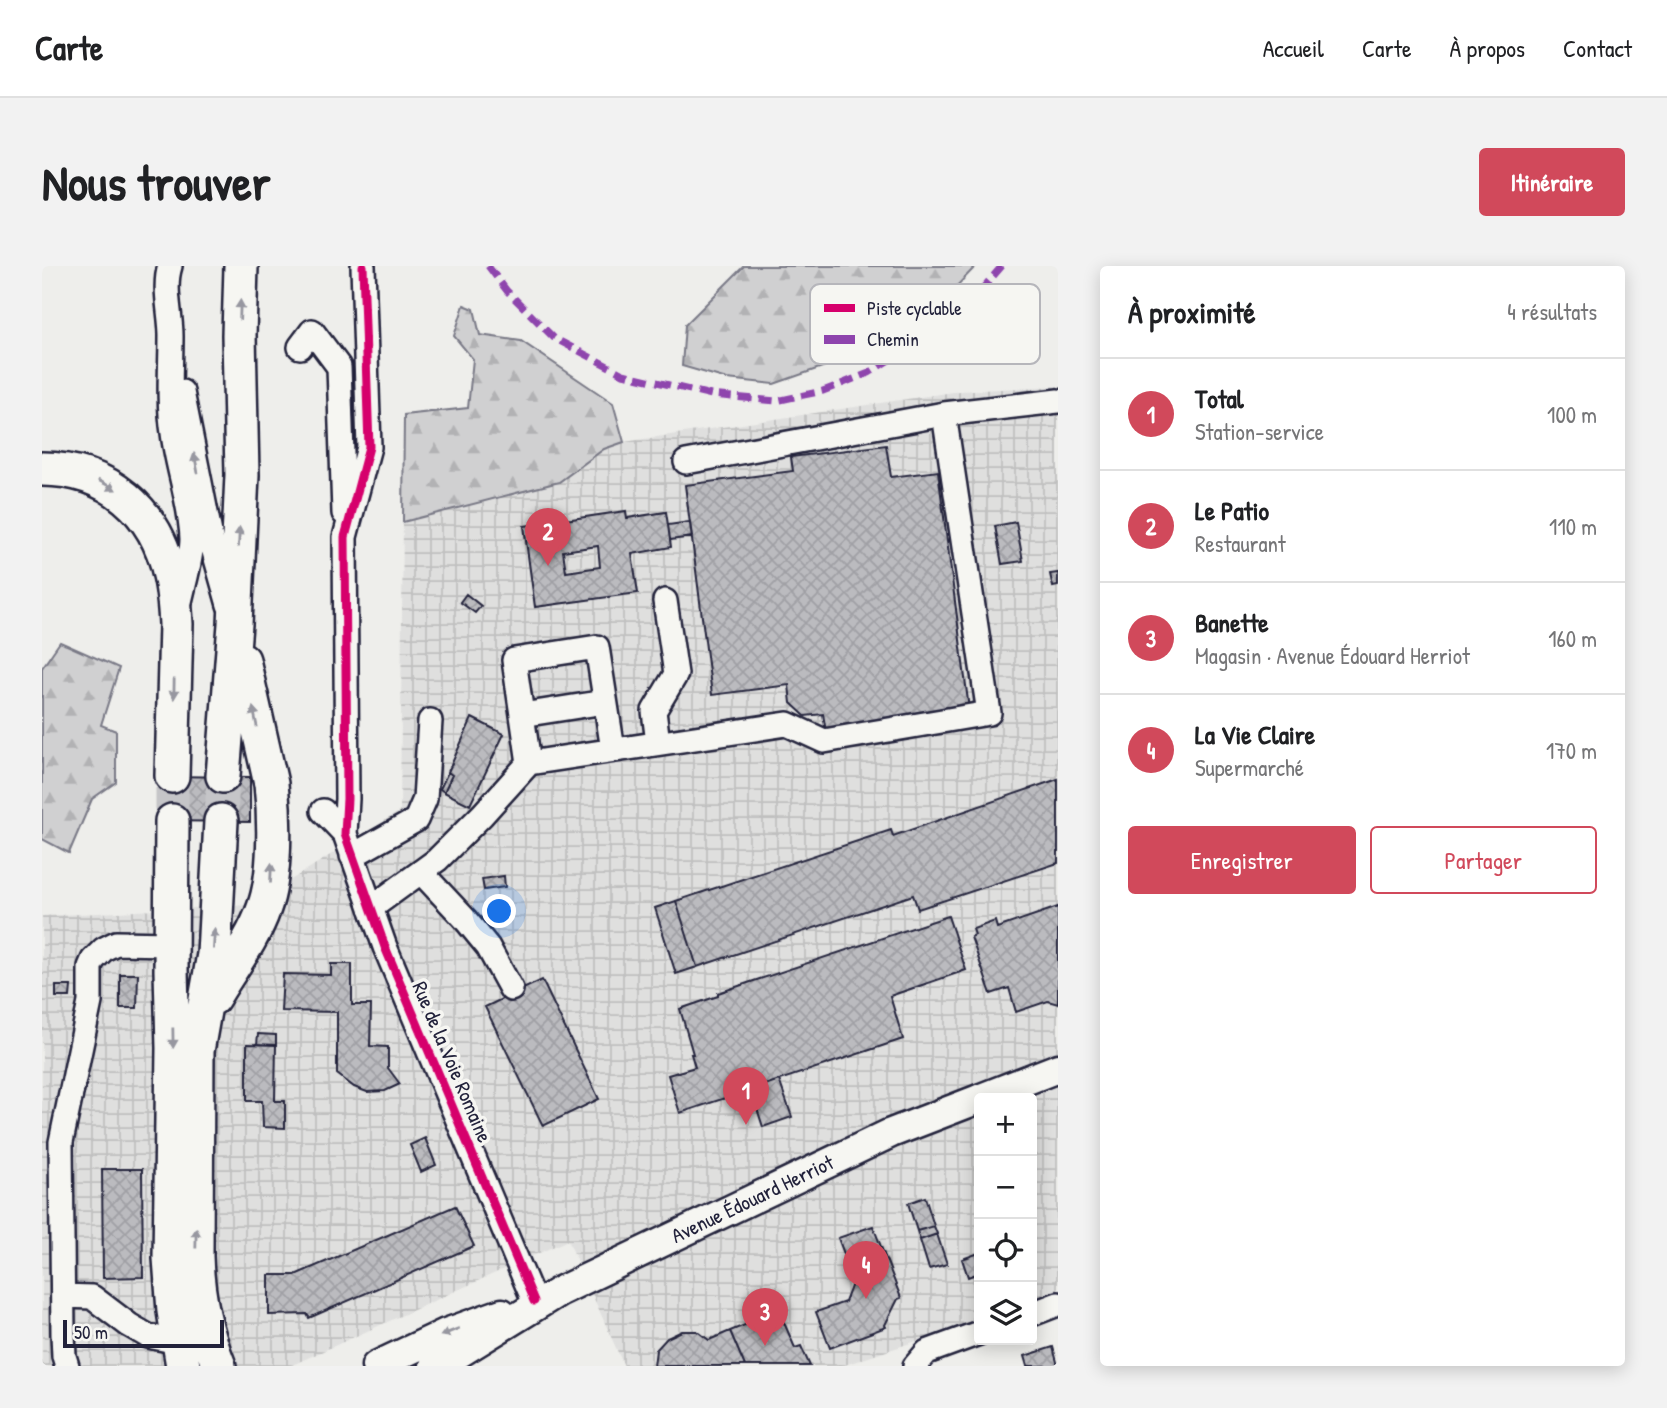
<!DOCTYPE html>
<html lang="fr">
<meta charset="utf-8">
<style>
:root{--surface:#fff;--page:#f2f2f2;--text:#202124;--muted:#757577;--line:#e0e0e0;--accent:#d1495b}
body{margin:0;font-family:"Patrick Hand",sans-serif;background:var(--page);color:var(--text)}
.controls{position:absolute;right:21px;bottom:21px;display:grid;overflow:hidden;border-radius:7px;box-shadow:0 4px 18px #0003}
.controls button{width:63px;height:63px;display:grid;place-items:center;padding:0;border:0;border-bottom:2px solid var(--line);background:var(--surface);color:var(--text);font:35px sans-serif}
.scale{position:absolute;left:21px;bottom:18px;width:161px;box-sizing:border-box;padding-left:7px;border:4px solid #22223b;border-top:0;font-size:19px;line-height:24px;white-space:nowrap;color:#22223b;-webkit-text-stroke:5px #f6f6f2;paint-order:stroke}
.you{position:absolute;left:458px;top:646px;width:24px;height:24px;margin:-18px;border:5px solid #fff;border-radius:50%;background:#1a73e8;box-shadow:0 0 0 10px #1a73e833}
.badge{display:grid;place-items:center;width:46px;height:46px;border-radius:50%;background:var(--accent);color:#fff;font-size:23px;font-weight:700}
.pin{position:absolute;translate:-50% -58px;filter:drop-shadow(0 2px 4px #0008)}
.pin::after{content:'';position:absolute;top:37px;width:24px;height:21px;background:inherit;clip-path:polygon(0 0,100% 0,50% 100%)}
.list{margin:0;padding:0;list-style:none}
h2{display:flex;justify-content:space-between;align-items:center;height:91px;margin:0;padding:0 28px;font-size:30px}
h2 small{font-size:23px;font-weight:400;color:var(--muted)}
.list li{display:grid;grid-template-columns:46px 1fr auto;gap:21px;align-items:center;box-sizing:border-box;height:112px;padding:0 28px;border-top:2px solid var(--line)}
.list b{display:block;font-size:26px;white-space:nowrap}
.list p{margin:0;font-size:23px;white-space:nowrap;color:var(--muted)}
.list em{font-size:23px;font-style:normal;color:var(--muted)}
.actions{display:flex;gap:14px;padding:21px 28px}
.actions a{flex:1;padding:16px 0;border:2px solid var(--accent);border-radius:7px;text-align:center;font-size:24px;color:var(--accent)}
.actions .main{background:var(--accent);color:#fff}
.icon{flex:none;width:38px;height:38px;fill:none;stroke:currentColor;stroke-width:2;stroke-linecap:round;stroke-linejoin:round}
.map{position:relative;flex:none;width:1016px;height:1100px;overflow:hidden;border-radius:7px}
header{display:flex;align-items:center;gap:42px;box-sizing:border-box;height:98px;padding:0 35px;background:var(--surface);border-bottom:2px solid var(--line)}
header strong{font-size:33px}
nav{display:flex;gap:38px;margin-inline-start:auto;font-size:24px}
.intro{display:flex;align-items:center;justify-content:space-between;box-sizing:border-box;height:168px;padding:0 42px}
h1{margin:0;font-size:49px}
.button{padding:18px 32px;border-radius:7px;background:var(--accent);color:#fff;font-size:24px;font-weight:700}
main{display:flex;gap:42px;padding:0 42px}
aside{flex:1;background:var(--surface);border-radius:7px;box-shadow:0 4px 18px #0003}
.map>svg:first-child{display:block}
</style>
<header>
<strong>Carte</strong>
<nav><a>Accueil</a><a>Carte</a><a>À propos</a><a>Contact</a></nav>
</header>
<div class="intro"><h1>Nous trouver</h1><a class="button">Itinéraire</a></div>
<main>
<div class="map">
<svg width="1016" height="1100" viewBox="0 0 1016 1100">
<defs>
<pattern id="industrial-grid" width="8" height="8" patternUnits="userSpaceOnUse" patternTransform="scale(1.75)"><rect width="8" height="8" fill="#dfdfde"/><path d="M0 4h8M4 0v8" fill="none" stroke="#bfbfbf"/></pattern>
<pattern id="forest-firs" width="22" height="20" patternUnits="userSpaceOnUse" patternTransform="scale(1.75)"><rect width="22" height="20" fill="#d0d0d1"/><path d="M5 1l3.5 6h-7zM16 11l3.5 6h-7z" fill="#b2b2b4"/></pattern>
<pattern id="building-cross-hatch" width="8" height="8" patternUnits="userSpaceOnUse" patternTransform="scale(1.75)"><rect width="8" height="8" fill="#bbbbbf"/><path d="M0 0l8 8M0 8l8-8" fill="none" stroke="#a0a0a5"/></pattern>
</defs>
<rect width="100%" height="100%" fill="#eeeeeb"/>
<filter id="ink" filterUnits="userSpaceOnUse"><feTurbulence type="fractalNoise" baseFrequency=".0143" numOctaves="2"/><feDisplacementMap in="SourceGraphic" scale="14" xChannelSelector="R" yChannelSelector="G"/><feConvolveMatrix kernelMatrix="1 2 1 2 8 2 1 2 1" color-interpolation-filters="sRGB"/></filter>
<g filter="url(#ink)">
<!-- industrial -->
<path fill="url(#industrial-grid)" d="M1016 120V1028L990 1036V832H937V1054L800 1100H582L526 974 248 1100H0V650L209 639 358 545 361 256 517 216 562 183 582 176 918 125Z"/>
<!-- forest -->
<path fill="url(#forest-firs)" stroke="#797986" stroke-width="2" d="M702 0H934L885 51 806 92 732 118 685 113 640 100 643 59Z
M422 39 432 43 438 69 479 75 571 137 582 176 562 183 517 216 361 256 362 149 426 142 431 93 412 70Z
M18 376 77 402 59 459 74 465V516L50 533 27 587 0 573V402Z"/>
<!-- building -->
<path fill="url(#building-cross-hatch)" stroke="#22223b" stroke-width="2" fill-rule="evenodd" d="M844 179 849 211 896 205 927 443 784 466 781 448 763 450 749 437 747 419 670 429 643 219 751 205 749 191Z
M584 245 585 252 624 246 626 259 629 281 590 288 596 327 493 341 482 260ZM556 280 558 301 524 306 521 285Z
M648 256 650 271 628 274 626 259Z
M974 256 981 295 960 298 953 260Z
M1016 307V320L1011 321 1008 308Z
M424 328 439 340 433 347 418 336Z
M430 452 462 468 428 539 402 526 410 509 406 506Z
M406 506 410 509 402 526 398 523Z
M117 510 208 511V556L117 555Z
M1016 513V597L876 643 871 629 655 701 634 635 849 564 851 570Z
M462 610 463 621 442 624 440 613Z
M634 635 655 701 634 708 613 642Z
M1016 641V738L1006 735 974 746 967 722 949 728 929 671 933 669 931 663 953 655 955 662Z
M906 650 924 704 848 730 861 773 638 847 626 809 653 801 649 788H651L638 743 676 730V727Z
M289 698H310V739H329L328 780 346 781V802L358 818 343 825 325 826 312 821 295 808V746L239 745 241 708 289 709Z
M78 708H96L95 742H78Z
M500 714 557 833 501 860 443 741Z
M14 720H29L28 731H14Z
M216 768 234 769V779L215 778Z
M205 778 234 779 233 835H243V862L221 861 220 835H205Z
M737 814 750 851 721 861 709 824Z
M383 872 394 899 379 906 368 879Z
M60 903H100L101 1011 61 1012Z
M883 931 892 960 875 965 866 937Z
M413 940 432 980 267 1052 265 1048 227 1049V1009H253Z
M831 960 859 1032 856 1033 843 1059 844 1061 788 1082 774 1046 803 1036 810 1018 813 1017 796 972Z
M892 960 895 968 878 974 875 965Z
M895 968 905 998 887 1003 878 974Z
M937 987V1007L926 1011 920 993Z
M737 1045 753 1082 759 1080 768 1100H703L688 1065Z
M640 1065H655L667 1074 688 1065 703 1100H612L614 1084 625 1072Z
M1011 1081 1016 1100H986L983 1090Z"/>
<g fill="none" stroke-linecap="round" stroke-linejoin="round">
<!-- highway-tunnel -->
<path stroke="#c5c5c8" stroke-width="33" stroke-dasharray="33 17" stroke-linecap="butt" d="M130 555V510
M179 555 181 510"/>
<!-- minor casing -->
<g stroke="#22223b" stroke-width="28">
<path id="minor" d="M128 0C121 22 129 47 129 70 129 102 126 134 131 167 135 202 149 237 150 273 150 292 142 317 138 336
M321 0 327 181 303 271 305 533 303 568 343 681 492 1035
M258 81 270 65 297 101 302 247
M140 126 171 282 187 339
M644 196 902 148
M480 449 563 436
M616 477 612 445 634 408 623 335
M487 497 472 394 555 381 571 484
M281 545 303 568
M310 590 374 554 383 533 388 455
M379 606 423 653 446 681 469 723
M329 642 395 594 440 549 487 497 745 458 782 475 947 447 902 148 1016 135
M21 1030 50 1031 87 1059 106 1070 137 1076
M990 1048 1016 1038
M25 1100 22 1090 21 1068 19 876 48 736V701L51 694 62 683 74 677 129 678
M873 1100 885 1086 937 1067"/>
</g>
<!-- major casing -->
<g stroke="#22223b" stroke-width="33">
<g id="major">
<path d="M939 832 1016 802"/>
<path d="M334 1100 404 1067 460 1047"/>
<path id="s1" d="M392 1100 411 1091 518 1025 849 867 937 833"/>
</g>
</g>
<!-- highway casing -->
<g stroke="#22223b" stroke-width="38">
<path id="highway" d="M0 203C66 203 114 244 128 309 132 325 133 341 134 358L130 510
M181 510 193 358 200 209 197 69 199 0
M130 555 129 704 131 782 128 992 132 1045 141 1100
M171 732C188 703 211 674 222 642 234 610 233 552 229 518L201 394
M177 1100C163 1065 155 1028 154 990L155 785 172 688 179 555"/>
</g>
<!-- minor -->
<use href="#minor" stroke="#f6f6f2" stroke-width="23"/>
<!-- major -->
<use href="#major" stroke="#f6f6f2" stroke-width="28"/>
<!-- highway -->
<use href="#highway" stroke="#f6f6f2" stroke-width="33"/>
<!-- quiet -->
<path stroke="#8e44ad" stroke-width="7" stroke-dasharray="14 7" stroke-linecap="butt" d="M446 0 465 25 512 72 581 108 669 129 734 135 781 125 827 107 919 47 960 0"/>
<!-- cycleway casing -->
<g stroke="#f6f6f2" stroke-width="13">
<path id="cycleway" d="M321 0 327 181 303 271 305 533 303 568 343 681 492 1035"/>
</g>
<!-- cycleway -->
<use href="#cycleway" stroke="#d6006c" stroke-width="9"/>
</g>
<!-- one-way arrows -->
<defs><path id="oneway-solid" d="M-6-.8H1V-3.2L6.5 0L1 3.2V.8H-6Z" transform="scale(1.75)"/></defs>
<g fill="#9797a0">
<use href="#oneway-solid" transform="translate(198 44) rotate(-88)"/>
<use href="#oneway-solid" transform="translate(154 197) rotate(-101)"/>
<use href="#oneway-solid" transform="translate(65 219) rotate(29)"/>
<use href="#oneway-solid" transform="translate(197 271) rotate(-87)"/>
<use href="#oneway-solid" transform="translate(132 423) rotate(91)"/>
<use href="#oneway-solid" transform="translate(213 451) rotate(-102)"/>
<use href="#oneway-solid" transform="translate(229 607) rotate(-87)"/>
<use href="#oneway-solid" transform="translate(172 673) rotate(-87)"/>
<use href="#oneway-solid" transform="translate(131 772) rotate(89)"/>
<use href="#oneway-solid" transform="translate(154 972) rotate(-89)"/>
<use href="#oneway-solid" transform="translate(408 1066) rotate(158)"/>
</g>
</g>
<g text-anchor="middle" stroke-width="7" stroke-linejoin="round" paint-order="stroke">
<!-- street labels -->
<g font-size="21" fill="#22223b" stroke="#f6f6f2">
<text transform="translate(410 796) rotate(67)" y="7">Rue de la Voie Romaine</text>
<text dy="7" stroke="none"><textPath href="#s1" startOffset="360">Avenue Édouard Herriot</textPath></text>
</g>
</g>
<!-- legend -->
<rect x="768" y="18" width="230" height="80" rx="10" fill="#f6f6f2" stroke="#b6b6bb" stroke-width="2"/>
<rect x="782" y="38" width="31" height="8" fill="#d6006c"/>
<rect x="782" y="69" width="31" height="9" fill="#8e44ad"/>
<g font-size="19" fill="#22223b">
<text x="825" y="49">Piste cyclable</text>
<text x="825" y="80">Chemin</text>
</g>
</svg>
<div class="controls">
<button>+</button>
<button>−</button>
<button><svg class="icon" aria-label="locate" viewBox="0 0 24 24"><circle cx="12" cy="12" r="6"/><path d="M12 2v4M12 18v4M2 12h4M18 12h4"/></svg></button>
<button><svg class="icon" aria-label="layers" viewBox="0 0 24 24"><path d="M12 4l9 5-9 5-9-5zM3 14l9 5 9-5"/></svg></button>
</div>
<div class="scale">50 m</div>
<div class="you"></div>
<div class="pin badge" style="left:704px;top:859px">1</div>
<div class="pin badge" style="left:506px;top:300px">2</div>
<div class="pin badge" style="left:723px;top:1080px">3</div>
<div class="pin badge" style="left:824px;top:1033px">4</div>
</div>
<aside>
<h2>À proximité<small>4 résultats</small></h2>
<ul class="list">
<li><span class="badge">1</span><div><b>Total</b><p>Station-service</p></div><em>100 m</em></li>
<li><span class="badge">2</span><div><b>Le Patio</b><p>Restaurant</p></div><em>110 m</em></li>
<li><span class="badge">3</span><div><b>Banette</b><p>Magasin · Avenue Édouard Herriot</p></div><em>160 m</em></li>
<li><span class="badge">4</span><div><b>La Vie Claire</b><p>Supermarché</p></div><em>170 m</em></li>
</ul>
<div class="actions"><a class="main">Enregistrer</a><a>Partager</a></div>
</aside>
</main>
